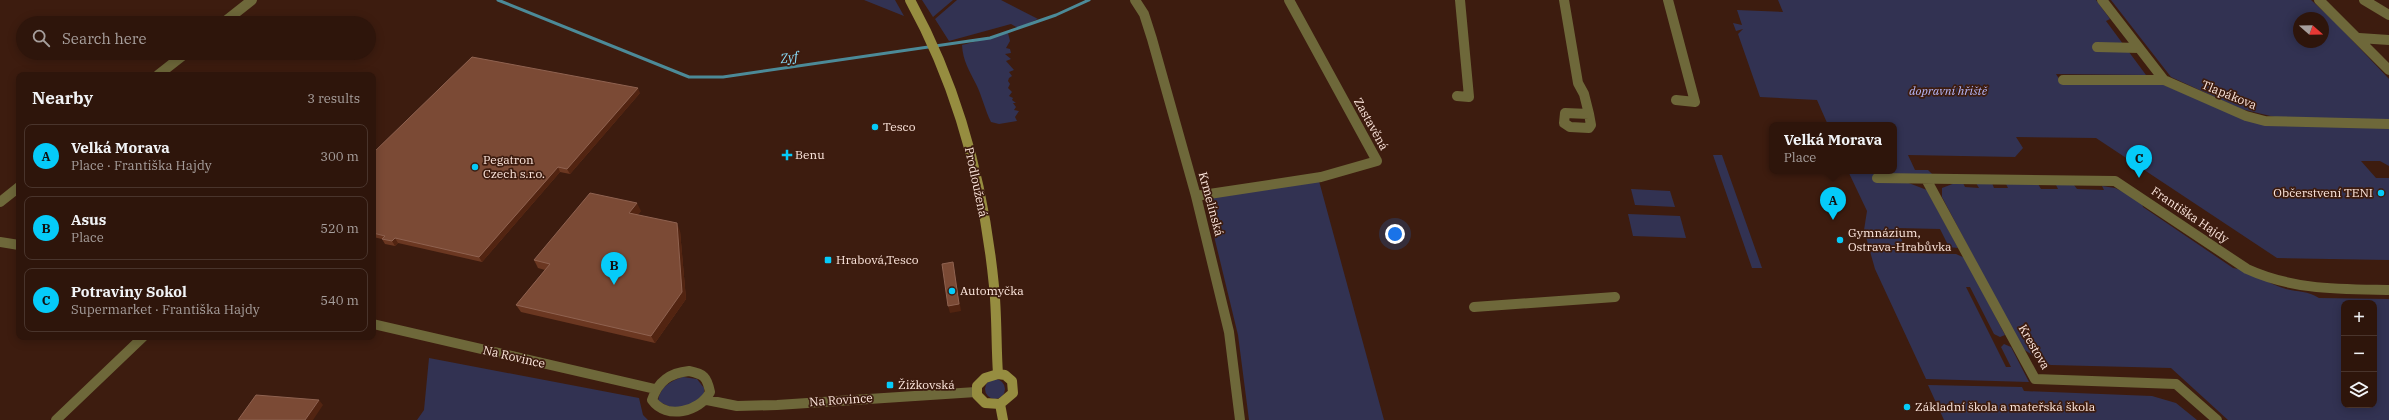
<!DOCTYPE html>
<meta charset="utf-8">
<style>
:root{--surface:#2e150b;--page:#361e14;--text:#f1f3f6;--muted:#a79f9d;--line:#49342c;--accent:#05cbf9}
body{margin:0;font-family:"IBM Plex Serif",serif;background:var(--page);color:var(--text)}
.controls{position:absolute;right:12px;bottom:12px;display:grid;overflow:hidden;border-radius:8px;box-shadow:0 2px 10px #0003}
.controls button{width:36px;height:36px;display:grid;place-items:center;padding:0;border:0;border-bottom:1px solid var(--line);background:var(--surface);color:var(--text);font:20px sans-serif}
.compass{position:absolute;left:2293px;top:12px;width:36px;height:36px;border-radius:50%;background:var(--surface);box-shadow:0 2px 10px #0003;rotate:110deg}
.you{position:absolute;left:1395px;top:234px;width:14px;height:14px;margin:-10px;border:3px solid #fff;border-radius:50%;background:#1a73e8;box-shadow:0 0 0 6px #1a73e833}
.badge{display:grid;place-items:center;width:26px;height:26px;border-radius:50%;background:var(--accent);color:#111;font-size:13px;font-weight:700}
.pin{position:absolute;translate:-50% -33px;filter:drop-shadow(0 1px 2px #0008)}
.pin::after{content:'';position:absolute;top:21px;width:14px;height:12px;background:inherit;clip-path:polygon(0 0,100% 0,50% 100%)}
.popup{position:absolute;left:1769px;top:122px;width:128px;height:52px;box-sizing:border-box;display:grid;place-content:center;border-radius:8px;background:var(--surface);filter:drop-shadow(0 1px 3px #0005);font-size:13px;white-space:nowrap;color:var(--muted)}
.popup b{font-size:15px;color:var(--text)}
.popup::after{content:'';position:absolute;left:50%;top:100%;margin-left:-8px;border:8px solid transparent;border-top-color:var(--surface)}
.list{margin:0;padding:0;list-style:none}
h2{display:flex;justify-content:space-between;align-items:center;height:52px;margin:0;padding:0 16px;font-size:17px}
h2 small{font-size:13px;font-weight:400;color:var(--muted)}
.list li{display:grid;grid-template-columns:26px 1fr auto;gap:12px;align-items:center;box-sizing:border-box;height:64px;margin:0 8px 8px;padding:0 8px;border:1px solid var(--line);border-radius:8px}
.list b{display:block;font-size:15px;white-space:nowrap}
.list p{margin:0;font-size:13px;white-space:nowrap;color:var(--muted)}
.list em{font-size:13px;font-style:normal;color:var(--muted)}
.icon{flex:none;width:22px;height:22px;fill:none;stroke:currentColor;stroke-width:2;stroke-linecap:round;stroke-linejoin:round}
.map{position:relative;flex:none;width:2389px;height:420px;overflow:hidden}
.search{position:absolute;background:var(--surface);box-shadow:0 2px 10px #0003;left:16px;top:16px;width:360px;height:44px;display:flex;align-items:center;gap:10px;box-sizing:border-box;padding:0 14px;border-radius:22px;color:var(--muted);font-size:15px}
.panel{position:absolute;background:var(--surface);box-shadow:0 2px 10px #0003;left:16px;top:72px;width:360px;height:268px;border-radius:8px}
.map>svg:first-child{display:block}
</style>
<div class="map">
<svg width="2389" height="420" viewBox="0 0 2389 420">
<rect width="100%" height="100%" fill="#3d1c0f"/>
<!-- green -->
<path fill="#323252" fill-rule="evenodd" d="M864 0H895L904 16Z
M922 0H953L933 17Z
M957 0H1001L1038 19 1018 28 1011 24 949 41 935 19Z
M1778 0H2096L2110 19 2106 21 2146 75 2056 74 2061 82 2164 85 2239 116 2389 128V166L2380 161H2361L2376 178H2389V260L2277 258 2096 138 2016 137 2023 148 2015 157 1908 155 1915 170H1928L1932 174 1906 182 1927 190 1958 248 1949 247 1940 229 1896 228 1908 253 1956 254 1965 258 2005 335 2000 337 1994 334 1970 287H1966L2006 367H2011L2001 347 2004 344 2011 347 2029 382 1926 379 1875 269 1864 230 1867 211 1848 171H1894V125H1828L1817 100 1760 97 1738 34 1743 29 1736 31 1733 23 1742 25 1737 10 1783 12Z
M2111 0H2311L2332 19 2389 79V120L2279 118 2241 109 2171 77ZM2299 18H2323V42H2299Z
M1008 33 1010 41 1006 48 1010 49 1011 53 1005 54 1011 59 1006 61 1014 70 1009 72 1012 76 1009 78 1008 81 1010 84 1008 88 1012 92 1009 96 1013 98 1012 100 1016 103H1013L1016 107 1014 110 1019 111 1015 117 1017 121 999 124 991 122C985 110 982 96 976 84 969 70 963 61 962 45Z
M1713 155H1722L1762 268H1752Z
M1319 181 1384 420H1249L1238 335 1207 207 1211 198Z
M1955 183H1963L1965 187 1979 188 1976 183H1992L1994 188H2008L2006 184H2038L2041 189H2058L2056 185H2074L2077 189 2104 190 2102 186 2115 188 2141 200 2143 207 2233 268C2251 270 2268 284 2286 289 2298 292 2308 291 2319 298L2389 299V420H2228L2171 368 2051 365C2037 363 2033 353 2022 349L1942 197V188ZM2344 303H2374V405H2344Z
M1631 189 1670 191 1675 207 1635 205Z
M1628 214 1680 216 1686 238 1633 236Z
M429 358 639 398 643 415 648 420H417L424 410Z
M683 377 697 379 704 388V395L682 413 658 401C660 387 670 381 683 377Z
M985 389a10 10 0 1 1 20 0a10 10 0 1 1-20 0Z
M1928 385 2022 387 2024 391 2152 396 2176 403 2197 420H1944Z"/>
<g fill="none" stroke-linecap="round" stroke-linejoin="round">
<!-- stream -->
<path stroke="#4c8a98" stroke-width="3" d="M498 0 689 77H723L990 38 1056 15 1089 0"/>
<!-- street -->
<path stroke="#6e683a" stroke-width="10" d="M1135 0 1144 14 1152 39 1196 196 1229 332 1240 420
M1564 0 1578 83 1584 94 1589 114
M1668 0 1695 102 1676 100
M2102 0 2164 80 2246 116 2265 121 2389 124
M2319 0 2389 70
M2364 0 2389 15
M223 23 252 0
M2359 38 2389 40
M2097 47 2139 48
M158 75 186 53
M2063 80H2164
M1457 96 1469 97 1460 0
M1565 113 1589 114 1591 125 1589 128 1570 127 1564 123Z
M1877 178 2115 181 2247 269C2293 290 2339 289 2389 290
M1926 179 2035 379 2176 384 2217 420
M1196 196 1321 177 1377 161 1289 0
M0 202 19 187
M0 242 19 245
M1474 307 1615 297
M373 324 655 389
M689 371C704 374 707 377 710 392 700 412 666 420 652 400 658 381 670 373 689 371Z
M707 400 737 406 777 405 976 392
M56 420 143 337"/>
<!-- secondary -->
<path stroke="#968d40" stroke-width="10" d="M910 0C959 89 984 185 994 286 997 315 996 345 998 374
M998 374 1005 375 1012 381 1013 393 1000 404 985 403 977 395V386L985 378Z
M1000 404 1003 420"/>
</g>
<!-- wall -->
<path fill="#6b3721" d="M640 93 570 174 560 172 482 262 398 243 395 246 385 244 382 239 373 237V153Z
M641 211 637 215 680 231 686 299 655 343 521 312 516 305 545 270 538 268 534 260Z"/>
<!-- shaded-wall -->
<path fill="#522411" d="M638 88 640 93 570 174 567 169Z
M558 167 560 172 482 262 479 257Z
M637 203 641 211 633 221 629 213Z
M677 223 680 231 686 299 655 343 651 336Z
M395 238 398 243 395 246 392 241Z
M953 262 961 311 950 313 948 306Z
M319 400 323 405 313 420H305Z"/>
<!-- building -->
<path fill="#7b4a35" stroke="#8f6250" d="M472 57 638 88 567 169 558 167 479 257 395 238 392 241 382 239 385 236 373 233V153Z
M590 193 637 203 629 213 677 223 682 292 651 336 516 305 550 264 534 260Z
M953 262 959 304 948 306 942 264Z
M256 395 319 400 305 420H238Z"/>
<!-- markers -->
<g fill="#05cbf9" stroke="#3d1c0f" stroke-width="1.5">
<circle cx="875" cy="127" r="4"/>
<path d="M785 149h4v4h4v4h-4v4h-4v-4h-4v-4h4z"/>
<circle cx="475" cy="167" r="4"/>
<circle cx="2381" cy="193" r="4"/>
<circle cx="1840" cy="240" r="4"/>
<rect x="824" y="256" width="8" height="8" rx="2"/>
<circle cx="952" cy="291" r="4"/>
<rect x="886" y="381" width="8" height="8" rx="2"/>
<circle cx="1907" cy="407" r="4"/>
</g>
<g text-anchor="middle" stroke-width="3.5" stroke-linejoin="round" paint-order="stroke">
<!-- park labels -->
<g font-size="12" font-style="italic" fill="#b6b8fa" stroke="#3d1c0f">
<text x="1948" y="95">dopravní hřiště</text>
</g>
<!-- street labels -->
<g font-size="12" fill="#fde6dd" stroke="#3d1c0f">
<text transform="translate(2229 95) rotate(22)" y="4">Tlapákova</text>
<text transform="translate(1371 124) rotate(61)" y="4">Zastavěná</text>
<text transform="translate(976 182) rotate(78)" y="4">Prodloužená</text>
<text transform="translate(1211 204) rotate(75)" y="4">Krmelínská</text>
<text transform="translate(2190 215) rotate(34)" y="4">Františka Hajdy</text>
<text transform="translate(2034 347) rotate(60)" y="4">Krestova</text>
<text transform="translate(514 357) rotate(13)" y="4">Na Rovince</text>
<text transform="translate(841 400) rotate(-4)" y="4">Na Rovince</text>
</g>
<!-- poi labels -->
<g font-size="12" fill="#fde6dd" stroke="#3d1c0f" text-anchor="start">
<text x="883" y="131">Tesco</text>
<text x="795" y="159">Benu</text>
<text x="483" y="164">Pegatron<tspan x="483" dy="14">Czech s.r.o.</tspan></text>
<text x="2373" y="197" text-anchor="end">Občerstvení TENI</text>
<text x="1848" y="237">Gymnázium,<tspan x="1848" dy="14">Ostrava-Hrabůvka</tspan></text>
<text x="836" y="264">Hrabová,Tesco</text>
<text x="960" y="295">Automyčka</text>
<text x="898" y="389">Žižkovská</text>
<text x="1915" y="411">Základní škola a mateřská škola</text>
</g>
<!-- water labels -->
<g font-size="13" font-style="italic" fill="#8be1ff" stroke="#3d1c0f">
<text transform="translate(789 57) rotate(-8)" y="5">Zyf</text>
</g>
</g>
</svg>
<div class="controls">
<button>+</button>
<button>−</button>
<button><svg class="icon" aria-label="layers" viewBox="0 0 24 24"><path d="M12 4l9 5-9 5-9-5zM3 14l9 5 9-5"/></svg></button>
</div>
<svg class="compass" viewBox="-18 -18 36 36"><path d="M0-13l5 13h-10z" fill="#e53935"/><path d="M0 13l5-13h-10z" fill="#a79f9d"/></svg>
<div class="you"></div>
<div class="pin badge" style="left:1833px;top:220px">A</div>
<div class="popup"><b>Velká Morava</b>Place</div>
<div class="pin badge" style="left:614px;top:285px">B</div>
<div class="pin badge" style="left:2139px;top:178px">C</div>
<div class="search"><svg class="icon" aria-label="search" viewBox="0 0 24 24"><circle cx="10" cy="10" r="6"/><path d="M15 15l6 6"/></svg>Search here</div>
<section class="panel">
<h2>Nearby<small>3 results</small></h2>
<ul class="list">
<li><span class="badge">A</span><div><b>Velká Morava</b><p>Place · Františka Hajdy</p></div><em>300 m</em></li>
<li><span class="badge">B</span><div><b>Asus</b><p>Place</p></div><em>520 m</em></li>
<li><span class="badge">C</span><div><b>Potraviny Sokol</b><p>Supermarket · Františka Hajdy</p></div><em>540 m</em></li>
</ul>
</section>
</div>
